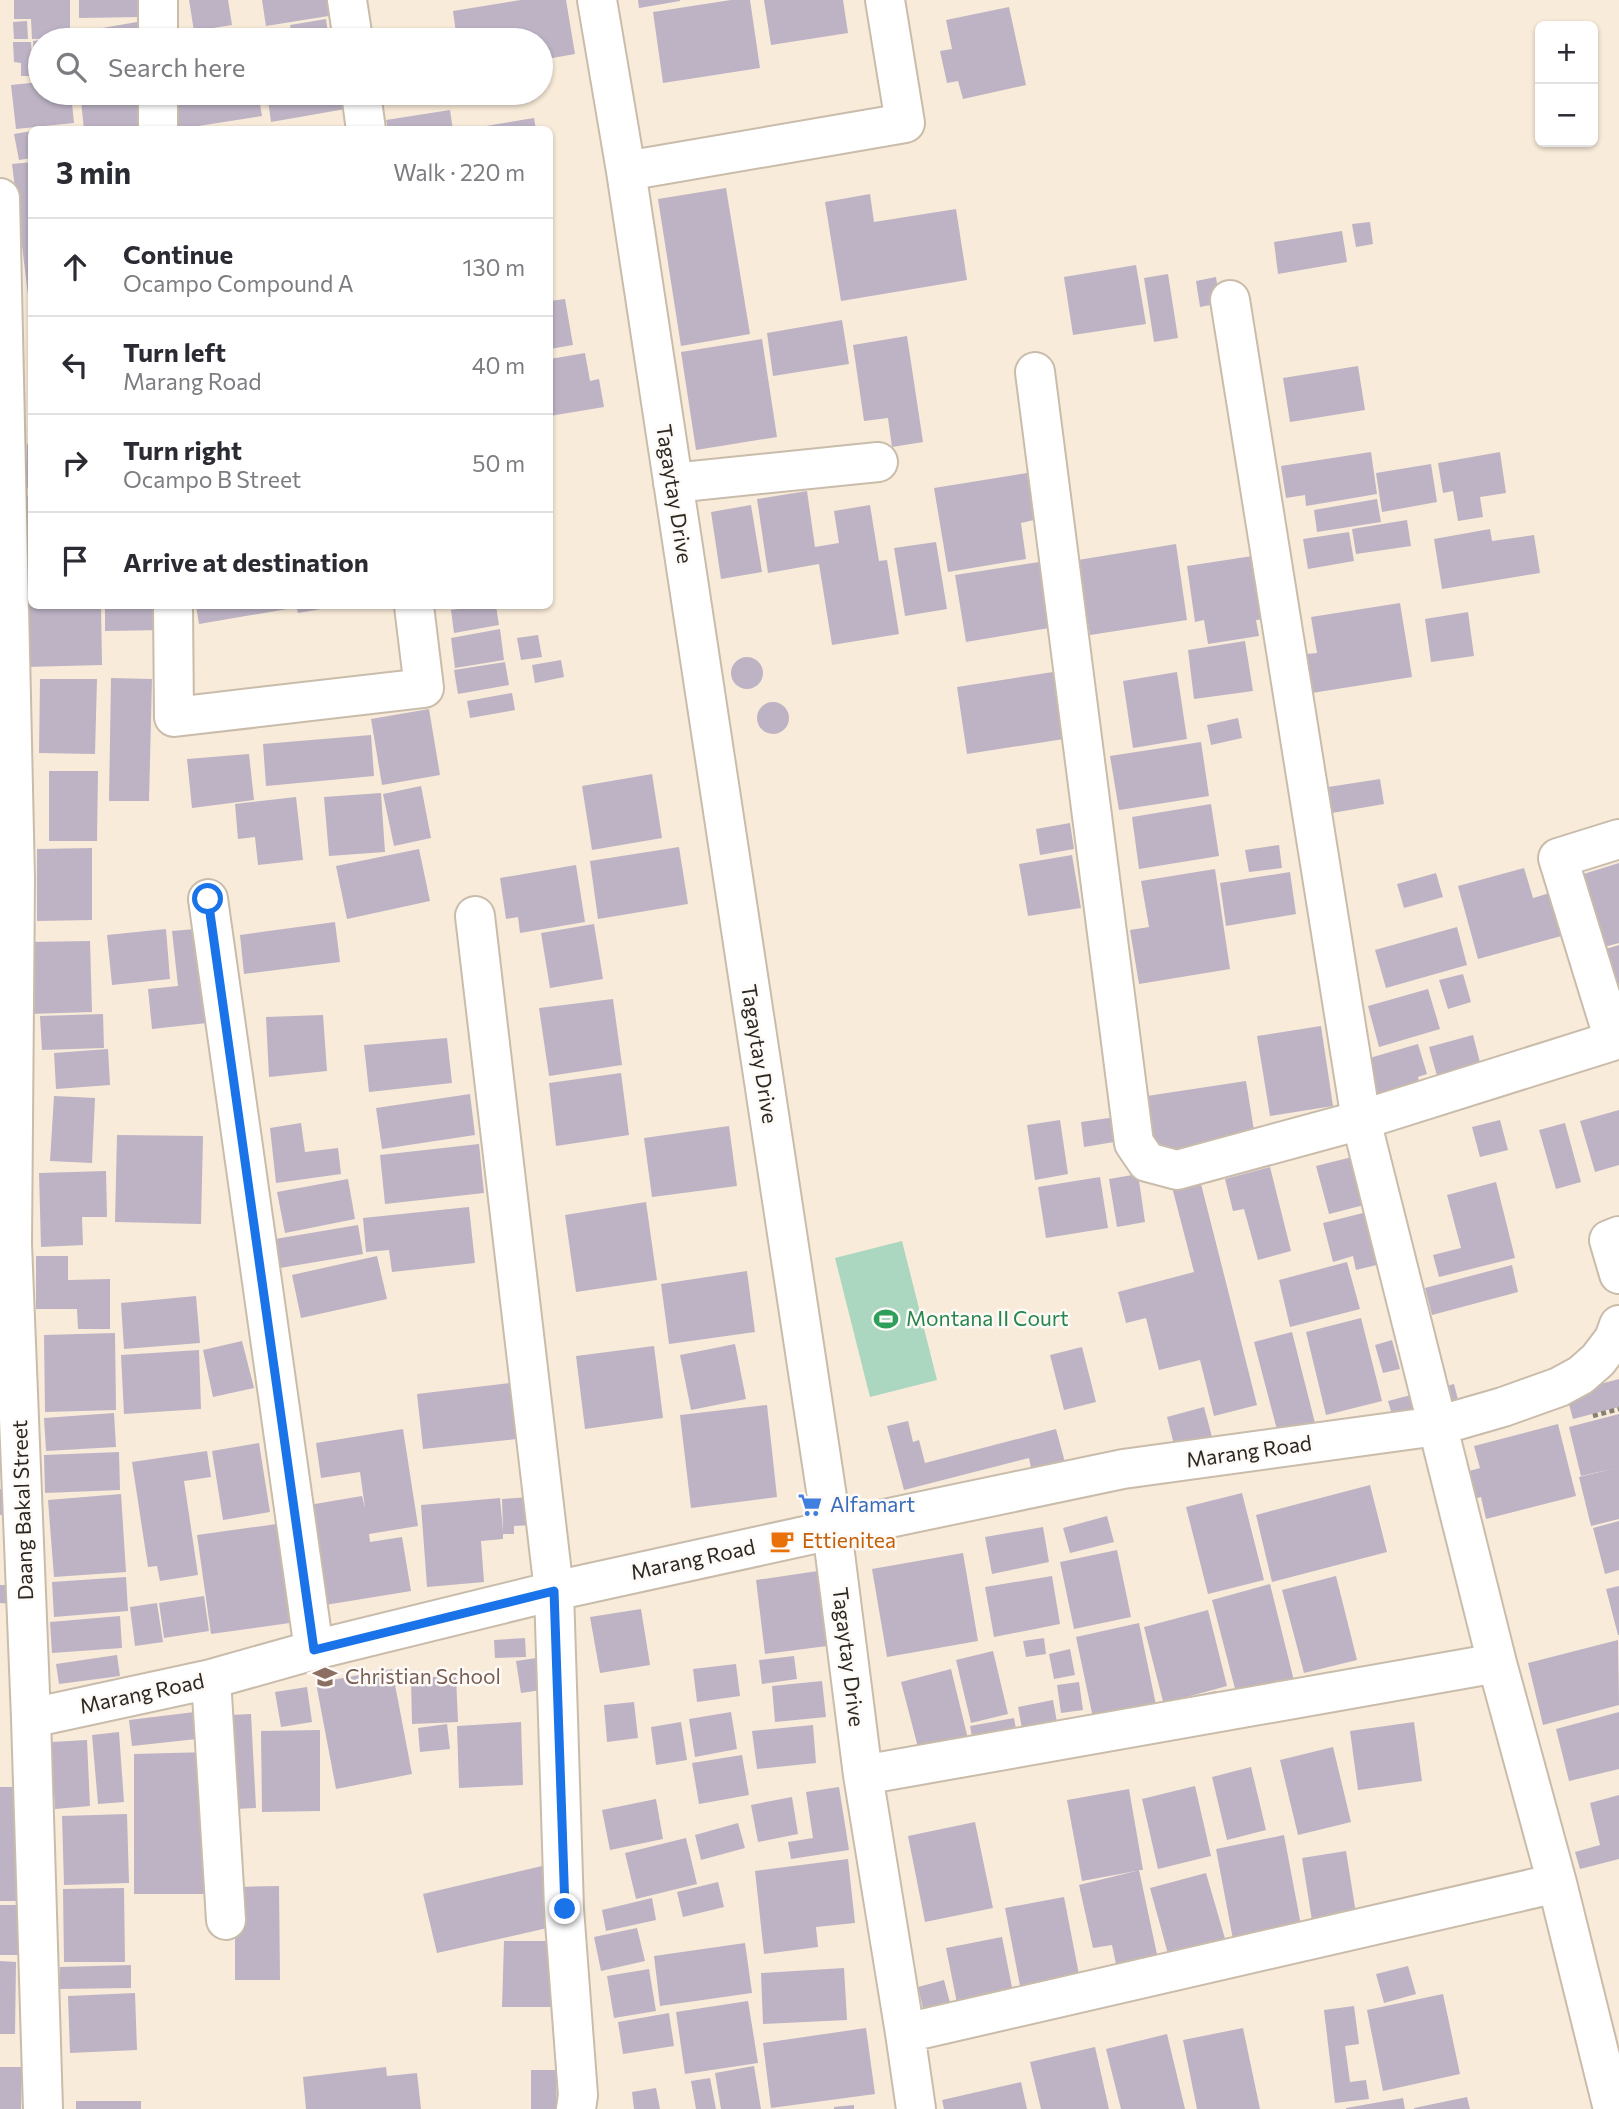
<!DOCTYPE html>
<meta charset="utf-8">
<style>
:root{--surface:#fff;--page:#f2f2f3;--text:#2b2b33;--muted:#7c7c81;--line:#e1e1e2}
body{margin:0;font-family:Commissioner,sans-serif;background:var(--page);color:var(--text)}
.controls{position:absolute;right:21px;top:21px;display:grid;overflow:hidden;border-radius:10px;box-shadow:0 2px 5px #0004}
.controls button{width:63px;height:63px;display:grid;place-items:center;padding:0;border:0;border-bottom:2px solid var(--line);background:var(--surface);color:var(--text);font:35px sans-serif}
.stop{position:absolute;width:21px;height:21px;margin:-16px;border:5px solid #1a73e8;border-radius:50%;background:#fff}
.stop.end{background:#1a73e8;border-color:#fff;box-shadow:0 2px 7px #0008}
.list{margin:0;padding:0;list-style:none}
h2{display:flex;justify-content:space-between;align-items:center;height:91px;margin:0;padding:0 28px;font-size:30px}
h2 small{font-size:23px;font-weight:400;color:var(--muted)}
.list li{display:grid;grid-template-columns:46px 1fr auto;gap:21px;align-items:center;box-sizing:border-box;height:98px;padding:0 28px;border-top:2px solid var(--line)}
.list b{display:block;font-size:26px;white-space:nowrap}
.list p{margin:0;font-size:23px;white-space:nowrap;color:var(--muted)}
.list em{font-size:23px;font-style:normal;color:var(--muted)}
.icon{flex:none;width:38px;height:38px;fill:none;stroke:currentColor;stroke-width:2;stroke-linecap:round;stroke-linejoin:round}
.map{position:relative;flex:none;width:1619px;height:2109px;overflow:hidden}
.search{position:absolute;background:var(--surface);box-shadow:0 2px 5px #0004;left:28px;top:28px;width:525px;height:77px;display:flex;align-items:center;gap:18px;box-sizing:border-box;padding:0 24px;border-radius:38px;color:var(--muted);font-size:26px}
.panel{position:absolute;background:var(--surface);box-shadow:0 2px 5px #0004;left:28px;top:126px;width:525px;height:483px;border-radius:10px}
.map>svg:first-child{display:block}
</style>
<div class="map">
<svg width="1619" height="2109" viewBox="0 0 1619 2109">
<rect width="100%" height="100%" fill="#f9ebd9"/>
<!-- green -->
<path fill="#abd6c0" d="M902 1241 937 1380 870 1397 835 1258Z"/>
<!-- building -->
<path fill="#bdb3c5" d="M14 0H70V38L32 39 31 19H14Z
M79 0H138L139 17 79 18Z
M189 0H228L232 25 194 31Z
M262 0H339L341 14 266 26Z
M521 0H566L575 54 541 60V40H457L453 11Z
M638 0H680V1L639 8Z
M731 0H750L760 68 663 83 653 12Z
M764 0H843L848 33 771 45Z
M1009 7 1026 85 963 99 958 81 947 83 940 51 952 49 946 20Z
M326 19 329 40H293L290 25Z
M27 21 28 39H14L13 22Z
M137 22 139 40H81L79 32Z
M40 40V57H34L33 41Z
M13 42H31L32 59H40V76H21V63L14 62Z
M40 82V93H71L74 123 16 129 11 85Z
M172 93H258L262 116 179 129Z
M267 93H349L351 108 271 122Z
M139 95 142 130H84L81 101Z
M450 110 453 130H388L386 120Z
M534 118 536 130H474V128Z
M32 131V158L19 160 14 134Z
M32 162V311H30L12 164Z
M726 188 750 334 681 346 658 199Z
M870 194 874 222 956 209 967 280 841 301 825 202Z
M1370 222 1373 244 1356 247 1352 224Z
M1342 231 1347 262 1278 274 1274 242Z
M1136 265 1146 324 1073 335 1064 277Z
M1168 274 1178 338 1154 342 1144 278Z
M1216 277 1220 303 1200 307 1196 281Z
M565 299 573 345 550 349V301Z
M842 320 849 364 773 376 767 333Z
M907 336 923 442 892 447 888 418 864 421 853 345Z
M762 339 777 437 696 450 681 352Z
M585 353 590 381 599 379 604 407 550 416V359Z
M1358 366 1365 410 1290 422 1283 378Z
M27 444H32V488H26Z
M1371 452 1377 494 1306 506 1305 495 1286 498 1281 466Z
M1500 452 1506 493 1480 497 1483 517 1458 521 1453 491 1443 493 1438 463Z
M1431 464 1437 502 1382 512 1376 473Z
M1027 473 1034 520 1021 523 1026 559 948 572 934 488Z
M807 491 815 547 839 543 834 511 870 505 879 561 887 560 899 634 832 645 819 564 768 573 757 499Z
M22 496H32V542L22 543Z
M1377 499 1381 522 1317 532 1314 510Z
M751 505 762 572 721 579 711 512Z
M1407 520 1411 546 1356 554 1352 529Z
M1490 529 1492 541 1534 535 1540 573 1442 589 1434 539Z
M1349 532 1354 561 1308 569 1303 539Z
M936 542 947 609 905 616 894 548Z
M1176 544 1187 620 1090 635 1078 560Z
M1259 555 1269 619 1256 620 1259 636 1208 644 1204 620 1195 622 1187 566Z
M1039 562 1049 628 966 642 955 575Z
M24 597H32V606H101L102 665 26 667Z
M1400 603 1412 677 1312 693 1306 654 1317 653 1311 617Z
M105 606H165L166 630 105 631Z
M196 606H292L293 608 199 624Z
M296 606H333V607L298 613Z
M481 606H496L499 625 454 633 451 610Z
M1468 612 1474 656 1431 662 1425 619Z
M500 629 504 660 455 668 451 638Z
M538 635 542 657 521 660 517 638Z
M1245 641 1253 691 1194 699 1188 650Z
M731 673a16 16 0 1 1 32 0a16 16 0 1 1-32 0Z
M561 660 564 677 535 683 532 665Z
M505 662 509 685 458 694 454 670Z
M1053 672 1064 739 967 754 957 687Z
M1177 672 1187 739 1133 748 1123 681Z
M111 678 152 679 149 801H109Z
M40 679H97L95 754 39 753Z
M512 693 515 710 470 718 467 701Z
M757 718a16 16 0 1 1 32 0a16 16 0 1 1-32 0Z
M429 709 440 775 382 785 371 719Z
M1238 718 1242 738 1211 745 1207 725Z
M371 735 374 776 266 786 263 744Z
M1201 742 1209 796 1119 810 1110 756Z
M249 754 254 800 192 808 187 759Z
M49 771H98L97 841H49Z
M652 774 662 838 592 850 582 786Z
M1380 779 1384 804 1332 813 1328 787Z
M421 786 431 838 394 846 383 794Z
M381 793 385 852 329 856 324 797Z
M296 797 303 860 258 865 255 837 238 839 235 804Z
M1211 804 1219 856 1139 869 1132 817Z
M1070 823 1074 849 1040 855 1036 829Z
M1279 845 1282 868 1249 872 1245 850Z
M679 847 688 904 598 919 590 861Z
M92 848V920L37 921V849Z
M419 849 430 901 347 919 336 866Z
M1072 855 1081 908 1028 916 1019 864Z
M1619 863V943L1600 948 1577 876Z
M576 865 585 922 520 933 518 917 506 919 500 878Z
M1524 868 1533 898 1553 892 1565 935 1478 959 1458 886Z
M1215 869 1230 969 1139 984 1130 930 1149 927 1141 881Z
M1290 872 1296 914 1226 926 1220 883Z
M1436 873 1443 897 1404 908 1397 884Z
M335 922 340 962 244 974 240 935Z
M594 924 603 979 550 988 541 933Z
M1457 927 1467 965 1386 988 1375 950Z
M206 928 216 1022 152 1029 148 989 178 986 172 931Z
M166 929 170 979 112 985 107 935Z
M90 941 92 1012 28 1014 27 942Z
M1619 945V1014L1599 951Z
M1463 974 1471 1002 1448 1009 1439 980Z
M1428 989 1440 1029 1379 1047 1368 1006Z
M613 999 622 1065 549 1076 539 1008Z
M103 1014 104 1048 42 1050 40 1016Z
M323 1015 327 1071 269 1077 266 1017Z
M1321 1026 1333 1106 1270 1116 1257 1036Z
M1473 1035 1484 1078 1441 1090 1429 1047Z
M447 1038 452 1083 369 1092 364 1045Z
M1418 1044 1427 1074 1418 1077 1422 1093 1378 1105 1366 1059Z
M108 1049 110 1085 56 1089 54 1053Z
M621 1073 629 1135 556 1146 549 1083Z
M1246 1081 1255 1137 1156 1153 1147 1096Z
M470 1094 475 1135 382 1149 376 1108Z
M54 1096 95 1098 92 1163 50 1161Z
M1619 1110V1165L1595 1172 1580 1121Z
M1116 1117 1120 1141 1084 1147 1081 1122Z
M1060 1120 1068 1174 1035 1180 1027 1125Z
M1500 1120 1508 1150 1480 1157 1472 1127Z
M301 1123 305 1152 338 1148 341 1174 276 1183 270 1128Z
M1565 1123 1581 1182 1556 1189 1539 1130Z
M729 1126 737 1186 652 1197 644 1138Z
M117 1135 203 1136 201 1224 115 1222Z
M479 1144 484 1193 385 1204 380 1155Z
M1356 1156 1368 1204 1329 1214 1316 1166Z
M1270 1167 1291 1251 1258 1260 1244 1209 1233 1211 1225 1179Z
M106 1171 107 1217H82L83 1245 41 1247 39 1173Z
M1138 1174 1145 1222 1117 1227 1109 1179Z
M1100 1177 1108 1228 1046 1238 1038 1187Z
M348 1179 355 1219 285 1233 277 1192Z
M1200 1180 1257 1405 1214 1416 1200 1360 1159 1370 1146 1318 1126 1323 1118 1292 1194 1272 1172 1187Z
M1496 1182 1515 1258 1439 1277 1433 1255 1461 1248 1447 1195Z
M646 1202 657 1280 576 1292 565 1215Z
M469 1207 475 1263 392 1272 389 1250 366 1252 363 1218Z
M1371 1211 1385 1263 1356 1270 1353 1256 1333 1262 1323 1223Z
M358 1225 363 1254 280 1268 275 1239Z
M36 1256H68V1280L110 1279V1329H78L77 1309H36Z
M377 1256 387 1299 301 1318 292 1275Z
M1347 1262 1360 1309 1290 1327 1279 1280Z
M1512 1265 1518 1292 1432 1315 1425 1288Z
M747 1271 755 1332 669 1344 661 1284Z
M196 1296 200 1343 124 1349 121 1303Z
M1361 1318 1382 1401 1326 1415 1306 1332Z
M1292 1332 1318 1435 1281 1445 1254 1342Z
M115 1333 116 1410 45 1412 44 1335Z
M1392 1340 1400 1369 1383 1373 1375 1345Z
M242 1341 254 1388 213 1397 203 1350Z
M735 1344 746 1399 691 1410 680 1355Z
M654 1346 663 1418 585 1429 576 1356Z
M1082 1347 1096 1402 1064 1410 1050 1355Z
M199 1350 201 1409 124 1414 121 1355Z
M1619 1379V1407L1573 1419 1566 1393Z
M511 1383 517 1439 423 1449 417 1394Z
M1454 1384 1461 1411 1447 1414 1440 1388Z
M1415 1394 1421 1418 1395 1425 1388 1401Z
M767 1405 777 1497 691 1508 680 1415Z
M1204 1407 1215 1448 1177 1457 1167 1417Z
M114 1413 116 1447 46 1451 44 1418Z
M1619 1414V1519L1591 1526 1579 1477 1616 1468 1581 1476 1569 1427Z
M908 1421 913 1442 919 1440 925 1463 1056 1429 1067 1470 1033 1478 1029 1458 904 1490 887 1426Z
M1558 1424 1576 1496 1486 1519 1481 1497 1469 1500 1462 1473 1480 1468 1474 1446Z
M403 1429 418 1526 369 1534 370 1542 402 1537 411 1591 319 1606 303 1506 362 1496 365 1508 360 1472 321 1478 316 1443Z
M259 1443 270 1512 223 1520 212 1451Z
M207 1451 211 1477 184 1481 198 1575 160 1581 157 1566 148 1567 132 1462Z
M119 1452 120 1490 45 1493 44 1455Z
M1370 1485 1387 1552 1272 1582 1256 1515Z
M0 1489H4L5 1514 0 1515Z
M1242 1493 1264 1580 1208 1594 1186 1507Z
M121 1494 126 1572 54 1577 48 1500Z
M531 1497 532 1525 514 1526V1534H503V1539L481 1541 484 1582 427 1587 421 1505 500 1498 503 1532 502 1499Z
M1107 1516 1114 1542 1070 1553 1063 1528Z
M1619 1521V1570L1605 1574 1593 1528Z
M284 1523 297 1622 211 1634 197 1535Z
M1043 1527 1049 1562 992 1574 985 1537Z
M1117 1550 1131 1617 1074 1629 1060 1562Z
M963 1553 978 1641 887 1657 872 1569Z
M818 1571 827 1646 765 1654 756 1580Z
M1052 1576 1060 1624 994 1637 985 1587Z
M1336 1576 1357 1660 1304 1673 1282 1590Z
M126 1577 128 1611 54 1617 52 1582Z
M1270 1584 1296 1689 1239 1704 1212 1600Z
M0 1585H14L13 1604 0 1603Z
M1619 1586V1635H1618L1606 1589Z
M204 1596 209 1631 164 1638 159 1603Z
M157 1603 163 1642 135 1646 130 1607Z
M641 1609 650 1665 600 1673 590 1617Z
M1208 1610 1227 1686 1183 1698 1216 1691 1221 1709 1183 1718 1179 1699 1174 1700 1177 1714 1167 1717 1144 1627Z
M120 1616 122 1648 52 1653 50 1622Z
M1139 1623 1156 1705 1093 1718 1076 1637Z
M525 1638 526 1657 495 1658 494 1640Z
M1044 1638 1046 1654 1026 1657 1023 1641Z
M1618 1640 1619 1705 1543 1725 1528 1663Z
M1070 1649 1075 1675 1054 1679 1049 1654Z
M993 1651 1008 1714 971 1723 956 1660Z
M117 1655 120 1676 59 1684 56 1664Z
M794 1656 797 1679 762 1684 759 1660Z
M543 1657 548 1689 521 1693 516 1661Z
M736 1664 740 1696 697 1702 693 1669Z
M392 1669 412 1774 336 1789 316 1683Z
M951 1669 969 1743 920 1755 901 1682Z
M456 1676 458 1722 412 1724 411 1678Z
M822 1681 826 1717 775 1722 772 1686Z
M1079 1682 1083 1710 1061 1713 1057 1685Z
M307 1687 312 1722 281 1727 275 1692Z
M1053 1700 1060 1739 1025 1745 1018 1707Z
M634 1702 638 1738 607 1742 604 1705Z
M203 1711 206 1738 132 1746 129 1720Z
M731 1712 737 1749 695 1757 689 1719Z
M1619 1712V1769L1569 1781 1556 1729Z
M251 1714 256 1808 234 1809 230 1715Z
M1014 1718 1019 1746 975 1754 970 1726Z
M521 1722 523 1785 459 1788 457 1726Z
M681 1722 687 1760 656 1765 651 1727Z
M1414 1722 1422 1781 1358 1790 1350 1731Z
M447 1724 450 1749 420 1752 418 1728Z
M813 1725 816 1763 757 1769 752 1731Z
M320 1730V1811L262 1812 261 1731Z
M119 1732 124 1802 98 1804 92 1735Z
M87 1740 90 1806 55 1809 51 1742Z
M1333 1747 1351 1822 1298 1835 1280 1760Z
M208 1752 204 1894H134V1754Z
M742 1755 749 1795 699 1804 692 1763Z
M1251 1767 1266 1830 1227 1840 1212 1777Z
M1195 1786 1211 1856 1158 1869 1142 1799Z
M0 1787H18L17 1901H0Z
M839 1787 849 1850 791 1859 788 1842 813 1838 806 1792Z
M1129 1789 1143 1870H1139L1161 1973 1120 1983 1112 1945 1093 1948 1079 1885 1136 1871 1082 1881 1067 1800Z
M1619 1795V1859L1580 1869 1575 1852 1600 1845 1590 1803Z
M792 1797 798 1834 758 1842 751 1805Z
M656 1799 663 1839 610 1850 602 1810Z
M127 1814 129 1883 64 1885 62 1816Z
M975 1822 993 1908 925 1922 908 1836Z
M738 1823 745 1848 701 1860 695 1835Z
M1284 1835 1303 1936 1235 1950 1216 1849Z
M686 1838 697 1884 636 1899 625 1853Z
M1346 1851 1358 1926 1314 1933 1302 1858Z
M848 1859 855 1923 816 1927 818 1947 764 1954 755 1871Z
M542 1866 556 1926 437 1953 423 1894Z
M1206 1873 1228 1949 1171 1965 1150 1888Z
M718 1882 724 1907 683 1917 677 1892Z
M279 1886 280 1980H235V1887Z
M124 1888 125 1962H64L63 1889Z
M1064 1897 1081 1985 1022 1996 1005 1908Z
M652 1898 656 1920 606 1931 602 1910Z
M0 1905H20L19 1955H0Z
M637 1928 645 1961 601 1971 594 1937Z
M1002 1937 1014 1997 958 2008 946 1948Z
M504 1941H552L551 2007H502Z
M745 1943 752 1993 660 2006 654 1956Z
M0 1961 16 1962 15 2034H0Z
M131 1965V1988L60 1989V1967Z
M1408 1966 1416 1994 1384 2003 1376 1974Z
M844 1968 847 2020 763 2024 761 1973Z
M649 1969 656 2011 614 2018 607 1976Z
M944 1980 954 2018 927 2025 918 1987Z
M135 1993 137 2050 70 2053 68 1996Z
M1443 1994 1460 2074 1383 2091 1367 2010Z
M748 2001 758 2063 685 2074 676 2012Z
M1354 2006 1359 2044 1345 2046 1350 2082 1366 2080 1369 2099 1335 2103 1324 2010Z
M669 2013 674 2046 623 2054 618 2022Z
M866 2028 875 2094 771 2108 763 2043Z
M1243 2028 1260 2109H1197L1183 2040Z
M1167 2034 1185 2109H1121L1106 2049Z
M1095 2047 1109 2109H1041L1030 2062Z
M754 2066 761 2109H721L715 2073Z
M0 2067H22L21 2109H0Z
M386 2067 387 2076 417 2073 421 2109H306L303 2077Z
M531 2070H556L557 2109H531Z
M710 2078 716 2109H696L691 2081Z
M1021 2082 1027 2109H944L942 2100Z
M656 2088 660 2109H634L632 2092Z
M1467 2097 1470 2109H1414V2108Z
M1403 2098 1405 2109H1346V2108Z
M76 2101H141V2109H76Z
M854 2105V2109H834V2107Z"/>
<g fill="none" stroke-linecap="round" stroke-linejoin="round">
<!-- minor casing -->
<g stroke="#c9bcab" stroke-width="42">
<path id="minor" d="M158 0V40
M347 0 353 40
M597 0 626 171 832 1530 863 1775 905 2033 916 2109
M158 93V130
M361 93 366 130
M626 171 905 123 885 0
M0 198 15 879 12 1244 31 1718 43 2109
M1230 300 1361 1120 1497 1663 1557 1883 1613 2109
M1035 372 1134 1143 1147 1162 1177 1170 1361 1120 1619 1039
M673 483 878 462
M173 606 174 717 424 688 414 606
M208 899 314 1650
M475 916 554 1591 564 1909 578 2095 576 2109
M1614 1040 1558 858 1619 839
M1619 1236 1609 1240 1619 1274
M211 1679 226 1920
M31 1718 211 1679 314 1650 554 1591 832 1530 1123 1469 1437 1426 1503 1407 1559 1387 1581 1375 1598 1360 1614 1339 1619 1325
M863 1775 1497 1663
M905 2033 1557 1883"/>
</g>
<!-- path -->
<path stroke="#898074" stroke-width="4.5" stroke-dasharray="5 3.5" stroke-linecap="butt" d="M1593 1416 1619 1409"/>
<!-- minor -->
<use href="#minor" stroke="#fff" stroke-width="38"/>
</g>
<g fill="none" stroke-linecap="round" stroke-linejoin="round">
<!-- route -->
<path stroke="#1a73e8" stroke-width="9" d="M208 899 314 1650 554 1591 565 1909"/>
</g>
<!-- icons -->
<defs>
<g id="stadium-bare" transform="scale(1.89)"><path d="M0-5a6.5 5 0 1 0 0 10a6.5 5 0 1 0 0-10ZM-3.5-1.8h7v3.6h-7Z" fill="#2e9e5b" stroke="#fdfaf7" stroke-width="2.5" paint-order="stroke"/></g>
<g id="supermarket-bare" transform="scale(1.89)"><path d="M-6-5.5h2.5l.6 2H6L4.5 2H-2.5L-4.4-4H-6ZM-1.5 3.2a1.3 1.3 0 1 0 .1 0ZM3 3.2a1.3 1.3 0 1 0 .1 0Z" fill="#3f7fe0" stroke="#fdfaf7" stroke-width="2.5" paint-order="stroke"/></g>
<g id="cafe-bare" transform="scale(1.89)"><path d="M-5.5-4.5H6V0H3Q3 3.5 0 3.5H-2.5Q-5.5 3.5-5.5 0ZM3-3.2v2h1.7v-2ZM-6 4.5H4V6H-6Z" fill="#e8710a" stroke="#fdfaf7" stroke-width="2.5" paint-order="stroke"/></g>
<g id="school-bare" transform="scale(1.89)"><path d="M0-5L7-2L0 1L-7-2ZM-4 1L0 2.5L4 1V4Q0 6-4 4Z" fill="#8d6e63" stroke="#fdfaf7" stroke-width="2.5" paint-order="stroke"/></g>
</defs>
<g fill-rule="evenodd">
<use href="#stadium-bare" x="886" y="1319"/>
<use href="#supermarket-bare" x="810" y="1505"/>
<use href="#cafe-bare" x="782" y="1541"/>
<use href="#school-bare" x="325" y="1677"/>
</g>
<g text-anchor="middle" stroke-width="5" stroke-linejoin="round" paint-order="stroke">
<!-- street labels -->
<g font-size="21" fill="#2d2821" stroke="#fdfaf7">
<text transform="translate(674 494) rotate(81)" y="7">Tagaytay Drive</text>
<text transform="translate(759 1054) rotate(81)" y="7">Tagaytay Drive</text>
<text transform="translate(1249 1452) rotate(-8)" y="7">Marang Road</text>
<text transform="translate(23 1510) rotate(-92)" y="7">Daang Bakal Street</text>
<text transform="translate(693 1560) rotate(-12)" y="7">Marang Road</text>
<text transform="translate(848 1657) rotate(83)" y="7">Tagaytay Drive</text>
<text transform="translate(142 1694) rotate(-12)" y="7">Marang Road</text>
</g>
<!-- leisure labels -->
<g font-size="21" fill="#27864d" stroke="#fdfaf7" text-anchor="start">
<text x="906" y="1326">Montana II Court</text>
</g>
<!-- shop labels -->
<g font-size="21" fill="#366cbe" stroke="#fdfaf7" text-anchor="start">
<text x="830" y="1512">Alfamart</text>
</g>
<!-- food labels -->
<g font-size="21" fill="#c56008" stroke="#fdfaf7" text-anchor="start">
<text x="802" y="1548">Ettienitea</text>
</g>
<!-- education labels -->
<g font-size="21" fill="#785e54" stroke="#fdfaf7" text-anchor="start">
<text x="345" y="1684">Christian School</text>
</g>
</g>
</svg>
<div class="controls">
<button>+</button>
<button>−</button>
</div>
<div class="stop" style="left:208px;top:899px"></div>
<div class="stop end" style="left:565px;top:1909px"></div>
<div class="search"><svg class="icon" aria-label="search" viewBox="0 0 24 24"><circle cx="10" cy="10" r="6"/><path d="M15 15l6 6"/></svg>Search here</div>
<section class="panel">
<h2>3 min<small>Walk · 220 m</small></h2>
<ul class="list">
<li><svg class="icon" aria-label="ahead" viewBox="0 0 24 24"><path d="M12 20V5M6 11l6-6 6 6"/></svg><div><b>Continue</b><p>Ocampo Compound A</p></div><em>130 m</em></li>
<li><svg class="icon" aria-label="left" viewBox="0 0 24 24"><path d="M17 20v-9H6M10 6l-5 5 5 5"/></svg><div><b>Turn left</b><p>Marang Road</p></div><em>40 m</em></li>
<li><svg class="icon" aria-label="right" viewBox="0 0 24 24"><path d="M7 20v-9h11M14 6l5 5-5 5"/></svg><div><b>Turn right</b><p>Ocampo B Street</p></div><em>50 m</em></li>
<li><svg class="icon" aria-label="arrive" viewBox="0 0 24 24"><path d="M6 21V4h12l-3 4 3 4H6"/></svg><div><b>Arrive at destination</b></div></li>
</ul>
</section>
</div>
